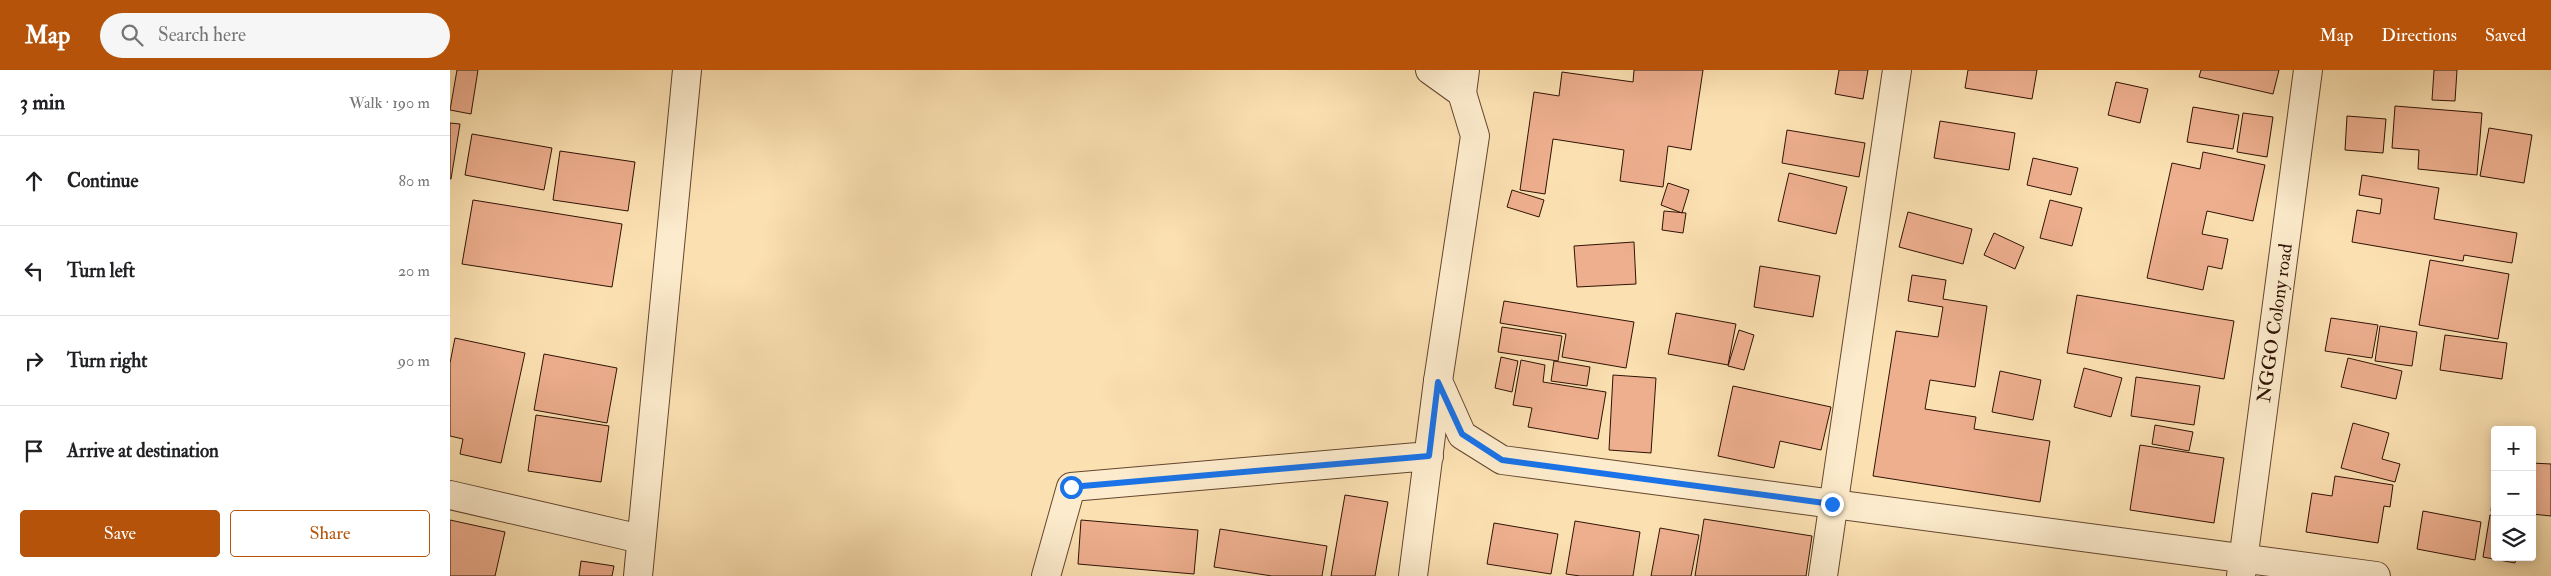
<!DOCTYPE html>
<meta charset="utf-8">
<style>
:root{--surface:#fff;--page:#f6f6f6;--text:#202124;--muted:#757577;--line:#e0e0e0;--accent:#b45309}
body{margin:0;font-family:"IM FELL Double Pica",serif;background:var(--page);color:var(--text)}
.controls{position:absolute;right:15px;bottom:15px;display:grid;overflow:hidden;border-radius:5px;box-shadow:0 2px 12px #0003}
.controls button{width:45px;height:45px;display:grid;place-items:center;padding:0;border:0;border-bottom:1px solid var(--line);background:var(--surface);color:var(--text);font:25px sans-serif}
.stop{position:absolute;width:15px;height:15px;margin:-11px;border:4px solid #1a73e8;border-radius:50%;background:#fff}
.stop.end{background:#1a73e8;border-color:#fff;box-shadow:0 1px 5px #0008}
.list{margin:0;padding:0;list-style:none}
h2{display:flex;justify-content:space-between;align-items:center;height:65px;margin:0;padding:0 20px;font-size:21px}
h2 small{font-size:16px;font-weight:400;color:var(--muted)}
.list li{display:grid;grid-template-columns:32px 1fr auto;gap:15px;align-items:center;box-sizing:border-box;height:90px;padding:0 20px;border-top:1px solid var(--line)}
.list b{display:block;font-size:19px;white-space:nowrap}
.list em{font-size:16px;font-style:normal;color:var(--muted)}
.actions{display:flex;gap:10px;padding:15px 20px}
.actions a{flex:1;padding:11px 0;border:1px solid var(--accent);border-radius:5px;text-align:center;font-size:18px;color:var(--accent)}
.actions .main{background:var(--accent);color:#fff}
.icon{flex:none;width:28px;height:28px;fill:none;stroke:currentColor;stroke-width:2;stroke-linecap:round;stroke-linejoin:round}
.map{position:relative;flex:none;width:2101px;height:506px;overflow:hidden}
header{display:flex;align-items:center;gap:30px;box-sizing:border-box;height:70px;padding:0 25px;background:var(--accent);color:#fff}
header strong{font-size:24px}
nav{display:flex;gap:28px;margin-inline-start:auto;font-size:18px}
.search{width:350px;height:45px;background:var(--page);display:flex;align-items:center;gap:12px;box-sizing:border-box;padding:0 18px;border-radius:28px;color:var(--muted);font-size:19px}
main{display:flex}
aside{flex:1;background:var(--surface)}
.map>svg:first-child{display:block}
</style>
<header>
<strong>Map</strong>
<div class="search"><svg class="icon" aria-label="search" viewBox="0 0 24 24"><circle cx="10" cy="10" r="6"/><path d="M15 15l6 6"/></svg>Search here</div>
<nav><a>Map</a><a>Directions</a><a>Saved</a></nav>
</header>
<main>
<aside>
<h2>3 min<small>Walk · 190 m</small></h2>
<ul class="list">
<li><svg class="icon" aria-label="ahead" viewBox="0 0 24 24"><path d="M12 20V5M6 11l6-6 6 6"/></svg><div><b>Continue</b></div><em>80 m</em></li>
<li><svg class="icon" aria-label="left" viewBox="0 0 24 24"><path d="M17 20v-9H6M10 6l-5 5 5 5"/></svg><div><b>Turn left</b></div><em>20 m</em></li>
<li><svg class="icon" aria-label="right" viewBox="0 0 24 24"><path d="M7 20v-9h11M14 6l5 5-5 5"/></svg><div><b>Turn right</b></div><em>90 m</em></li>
<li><svg class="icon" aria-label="arrive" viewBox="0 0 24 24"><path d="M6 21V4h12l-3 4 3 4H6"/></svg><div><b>Arrive at destination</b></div></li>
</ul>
<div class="actions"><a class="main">Save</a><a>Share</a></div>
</aside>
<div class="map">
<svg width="2101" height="506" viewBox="0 0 2101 506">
<rect width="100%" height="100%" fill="#fbe0b1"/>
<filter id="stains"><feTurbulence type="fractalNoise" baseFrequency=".004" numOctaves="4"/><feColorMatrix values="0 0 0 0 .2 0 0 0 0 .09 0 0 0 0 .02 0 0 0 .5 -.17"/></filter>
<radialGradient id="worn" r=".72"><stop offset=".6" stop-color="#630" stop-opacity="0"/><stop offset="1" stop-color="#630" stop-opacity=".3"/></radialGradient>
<!-- building -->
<path fill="#eeaf8f" stroke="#301304" d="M7 0H28L21 44 0 40Z
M1184 0H1253L1241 80 1218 76 1213 117 1170 111 1174 80 1103 69 1095 124 1070 120 1084 22 1109 26 1112 2 1183 12Z
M1389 0H1418L1413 29 1385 24Z
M1518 0H1587L1582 29 1515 18Z
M1751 0H1829L1823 24 1749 7Z
M1984 0H2007L2005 31 1982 30Z
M1666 12 1698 19 1690 53 1658 45Z
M1945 36 2032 43 2027 105 1968 99 1969 80 1942 78Z
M1743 37 1789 45 1783 79 1737 72Z
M1793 43 1823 47 1817 87 1787 82Z
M1897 46 1936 49 1933 83 1895 80Z
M1490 51 1565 63 1559 100 1484 88Z
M0 53 10 54 1 109H0Z
M2039 58 2082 65 2074 113 2030 106Z
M1337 60 1415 73 1409 107 1332 93Z
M22 64 102 78 94 120 15 105Z
M110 81 185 92 178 141 103 130Z
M1753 82 1815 95 1803 151 1757 141 1752 164 1778 169 1772 199 1758 196 1753 220 1697 208 1722 93 1750 99Z
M1583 88 1628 98 1621 125 1577 115Z
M1339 103 1397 117 1386 164 1328 151Z
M1912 105 1989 118 1984 149 2067 163 2062 193 2014 185 2013 191 1902 172 1907 140 1930 144 1932 129 1909 125Z
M1218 113 1239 120 1232 143 1211 135Z
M1062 120 1094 130 1089 147 1057 137Z
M23 130 172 154 162 217 12 194Z
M1600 130 1632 138 1622 176 1590 168Z
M1214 141 1236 143 1233 163 1212 160Z
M1458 142 1522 159 1513 194 1449 177Z
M1544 163 1574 177 1565 199 1534 185Z
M1184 172 1186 214 1127 217 1124 176Z
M1980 190 2059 204 2048 269 1969 255Z
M1310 196 1370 206 1363 247 1304 237Z
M1462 205 1496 210 1493 229 1537 236 1525 317 1480 310 1475 339 1526 347 1524 359 1600 371 1590 432 1423 406 1446 261 1488 267 1493 237 1458 231Z
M1627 225 1784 251 1774 309 1617 283Z
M1054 231 1184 252 1176 298 1112 287 1116 264 1050 253Z
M1226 243 1286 254 1278 295 1218 284Z
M1881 248 1928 255 1922 288 1875 281Z
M1930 256 1967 262 1962 296 1925 291Z
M1052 257 1112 266 1108 291 1048 282Z
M1289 260 1304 265 1294 300 1278 296Z
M1995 265 2057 273 2052 309 1990 300Z
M5 268 75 283 51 393 10 384 13 369 0 366V293Z
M94 284 167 298 157 353 84 340Z
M1051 287 1068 291 1062 322 1045 318Z
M1898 288 1952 301 1946 329 1891 317Z
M1071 290 1095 295 1093 312 1156 322 1148 369 1078 357 1082 338 1063 335Z
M1104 291 1140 297 1137 316 1101 311Z
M1634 298 1672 308 1661 347 1624 337Z
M1550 301 1591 310 1583 350 1542 342Z
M1163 305 1206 308 1201 383 1159 380Z
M1686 307 1750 316 1744 355 1681 346Z
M1283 316 1381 337 1371 380 1330 371 1324 398 1268 386Z
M86 345 159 356 151 412 78 401Z
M1903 353 1939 363 1932 389 1950 394 1945 412 1891 398Z
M1705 355 1743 362 1739 381 1702 374Z
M1690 375 1774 388 1764 453 1680 440Z
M2082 393 2101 394V446L2082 444Z
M2045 400V441H2041Z
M1885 406 1943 415 1940 437 1934 436 1928 473 1856 462 1862 423 1882 426Z
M895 425 938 432 925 506H881Z
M1973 441 2031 452 2025 490 1967 479Z
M2040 445 2045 446V487H2066L2065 493 2033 487Z
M1254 449 1362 466 1356 506H1245Z
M0 450 55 462 45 506H0Z
M631 450 748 460 744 504 628 494Z
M1125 451 1190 462 1183 506H1130L1116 504Z
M1044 453 1108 464 1101 504 1037 494Z
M1210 458 1249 465 1241 506H1201Z
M770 459 877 476 872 506H822L764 497Z
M131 491 164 496 162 506H129Z"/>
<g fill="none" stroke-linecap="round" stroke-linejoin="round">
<!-- minor casing -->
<g stroke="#63462f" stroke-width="30">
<path id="minor" d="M1012 23 1015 0
M0 425 191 469
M188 506 237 0
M596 506 621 417 979 386
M963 506 988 311
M1373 506 1447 0"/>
</g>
<!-- tertiary casing -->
<g stroke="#63462f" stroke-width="30">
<path id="tertiary" d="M980 0 1012 23 1025 66 988 311 1012 365 1052 390 1926 506
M1791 506 1858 0"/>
</g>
<!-- minor -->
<use href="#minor" stroke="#fcebcc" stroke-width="28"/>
<!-- tertiary -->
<use href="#tertiary" stroke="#fcebcc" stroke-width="28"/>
</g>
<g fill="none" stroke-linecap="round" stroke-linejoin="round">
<!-- route -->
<path stroke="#1a73e8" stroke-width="6" d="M621 417 979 386 988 312 1012 364 1052 390 1382 434"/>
</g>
<g text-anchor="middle" stroke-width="4" stroke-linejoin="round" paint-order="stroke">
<!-- street labels -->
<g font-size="19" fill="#301304" stroke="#fcebcc">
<text transform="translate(1824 253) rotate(-82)" y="7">NGGO Colony road</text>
</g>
</g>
<rect width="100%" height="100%" filter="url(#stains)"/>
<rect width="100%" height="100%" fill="url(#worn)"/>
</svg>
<div class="controls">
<button>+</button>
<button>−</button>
<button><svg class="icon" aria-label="layers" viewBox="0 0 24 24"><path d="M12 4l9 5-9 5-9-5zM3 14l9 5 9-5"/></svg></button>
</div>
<div class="stop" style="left:621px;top:417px"></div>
<div class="stop end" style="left:1382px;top:434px"></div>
</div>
</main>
